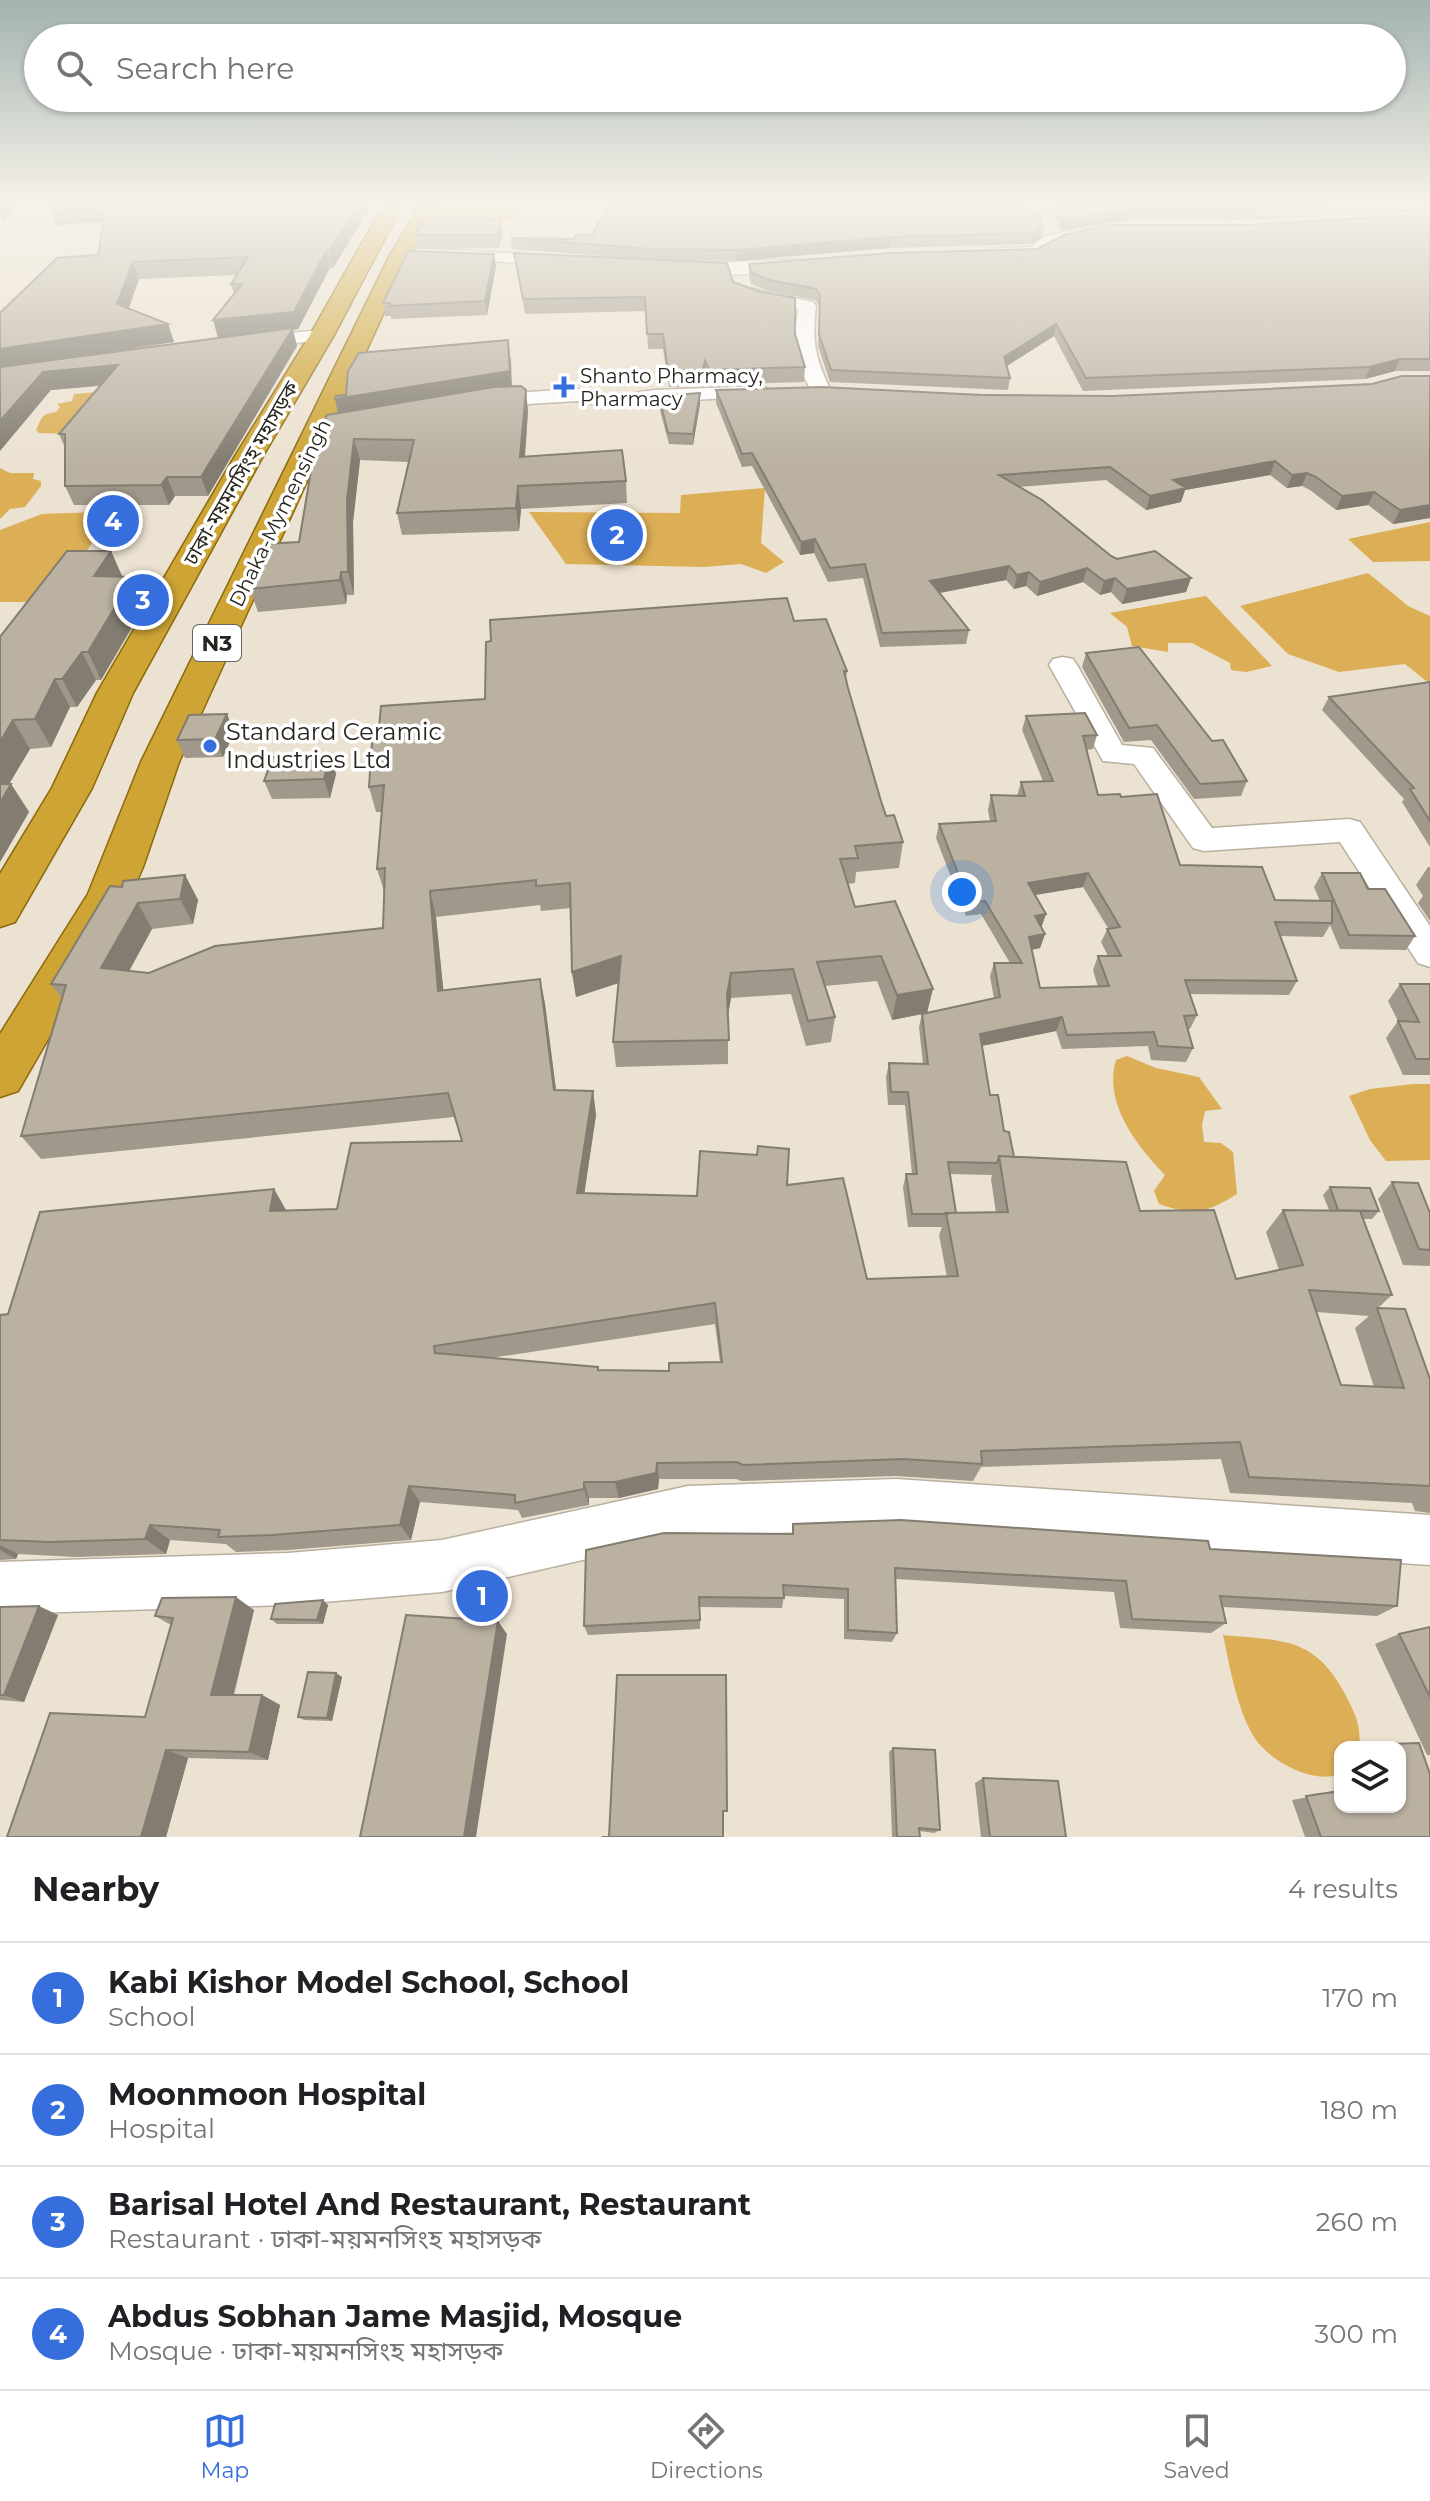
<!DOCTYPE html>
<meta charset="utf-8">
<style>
:root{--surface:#fff;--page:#f2f2f2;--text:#202124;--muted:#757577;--line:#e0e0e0;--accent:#366edd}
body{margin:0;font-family:Montserrat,"Noto Sans Bengali",sans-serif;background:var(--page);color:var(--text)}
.controls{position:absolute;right:24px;bottom:24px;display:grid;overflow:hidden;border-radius:16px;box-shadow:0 2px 6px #0004}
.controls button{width:72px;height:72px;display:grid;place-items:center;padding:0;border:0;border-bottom:2px solid var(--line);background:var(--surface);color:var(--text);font:40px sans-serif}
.you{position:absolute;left:962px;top:892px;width:28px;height:28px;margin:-20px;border:6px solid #fff;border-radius:50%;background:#1a73e8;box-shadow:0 0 0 12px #1a73e833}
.badge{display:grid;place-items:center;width:52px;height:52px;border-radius:50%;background:var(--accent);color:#fff;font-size:26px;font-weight:700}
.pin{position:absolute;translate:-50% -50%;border:4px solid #fff;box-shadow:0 2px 8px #0006}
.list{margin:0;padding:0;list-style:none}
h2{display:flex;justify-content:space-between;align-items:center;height:104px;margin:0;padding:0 32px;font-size:34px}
h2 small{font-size:26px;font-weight:400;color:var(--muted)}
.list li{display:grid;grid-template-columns:52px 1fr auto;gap:24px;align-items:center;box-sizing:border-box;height:112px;padding:0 32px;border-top:2px solid var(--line)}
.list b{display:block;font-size:30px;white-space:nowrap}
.list p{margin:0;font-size:26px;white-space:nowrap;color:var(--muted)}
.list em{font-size:26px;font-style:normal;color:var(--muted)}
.icon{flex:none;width:44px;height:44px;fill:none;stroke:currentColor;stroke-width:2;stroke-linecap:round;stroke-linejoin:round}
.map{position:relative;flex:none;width:1430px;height:1837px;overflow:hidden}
.search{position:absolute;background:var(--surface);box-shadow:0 2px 6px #0004;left:24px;right:24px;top:24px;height:88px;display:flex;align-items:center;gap:20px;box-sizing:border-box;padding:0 28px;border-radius:44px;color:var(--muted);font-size:30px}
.sheet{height:552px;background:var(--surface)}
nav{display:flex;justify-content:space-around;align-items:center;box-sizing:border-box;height:112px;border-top:2px solid var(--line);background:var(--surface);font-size:22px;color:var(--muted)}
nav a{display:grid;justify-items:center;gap:4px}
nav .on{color:var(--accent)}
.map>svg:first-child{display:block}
</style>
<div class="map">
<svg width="1430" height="1837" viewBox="0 0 1430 1837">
<rect width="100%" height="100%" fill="#ece2d1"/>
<!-- water -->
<path fill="#dcae56" d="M439 206H519L511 221 434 223Z
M107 391 78 434 39 433 36 430C42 419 40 414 56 412L60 407 57 404 72 401 74 394Z
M0 468 10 473H34L33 479 41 481V486L25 507 10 509 0 519Z
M765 488 761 543 784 562 766 573 741 564 704 567 566 564 529 512 680 513 681 495Z
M96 512 109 513C87 555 74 570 40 602H0V530L42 514Z
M1430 522V561L1373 562 1348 539Z
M1368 573 1408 606 1430 616V684L1405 664 1339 672 1288 654 1240 606Z
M1206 596 1272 666 1246 672 1231 670 1230 663 1192 643H1168V652L1132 646 1127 627 1110 613Z
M1127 1056 1156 1068 1199 1077 1222 1109 1205 1111 1202 1125 1204 1142 1221 1143 1233 1152 1237 1194C1207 1213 1193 1216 1159 1204L1154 1191 1165 1175C1137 1146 1103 1103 1116 1060Z
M1413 1084H1430V1160L1386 1161 1370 1140 1349 1096 1370 1089Z
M1223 1635C1283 1641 1314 1636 1345 1694 1354 1711 1362 1727 1359 1747H1340V1774C1313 1785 1269 1761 1254 1737 1237 1709 1230 1668 1223 1635Z"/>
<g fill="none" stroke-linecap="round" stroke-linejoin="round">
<!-- minor casing -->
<g stroke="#b8af9f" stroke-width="3">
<path id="minor" d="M1221 206H1235L1250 228 1247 231H1237Z
M1102 225 1107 227V233L1056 243 1035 257 1000 258 992 253 1000 248 1031 247 1045 236Z
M449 250 560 256 568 261 560 266 443 258V252Z
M796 259 804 264 802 267C780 273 692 281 677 268 683 262 778 261 796 259Z
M751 288 813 302 816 306C812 343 815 357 831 391L828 395H814C795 365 793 344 798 309L745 297 742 293 745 289Z
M322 330 328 331 331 335 328 339 250 349 241 343 250 337Z
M763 386 773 392 770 396 654 402 614 408 577 401 482 407 472 401 482 395 577 389 614 396 654 390Z
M1063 657 1073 659 1077 665 1122 745 1153 748 1212 828 1349 819 1360 822 1430 926V967L1418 963 1340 842 1204 851 1193 848 1134 764 1103 761 1049 665 1053 659Z
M896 1479 1430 1515V1565L896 1529 688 1536 442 1592 288 1605 0 1614V1562L288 1553 442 1540 688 1486Z"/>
</g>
<!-- trunk casing -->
<g stroke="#8b690c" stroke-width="3">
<path id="trunk" d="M383 206H402L334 335 263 456 133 693 92 788 15 922 0 927V874L52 788 97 693 235 456 310 335Z
M420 206H439L410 255 179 762 143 867 129 899 18 1091 0 1097V1034L88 894 141 762 390 255Z"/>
</g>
<!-- minor -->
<use href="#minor" fill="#fff" fill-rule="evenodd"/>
<!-- trunk -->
<use href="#trunk" fill="#cea434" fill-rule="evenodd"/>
</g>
<!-- wall -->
<path fill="#a0988a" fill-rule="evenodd" d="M48 206 369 209 333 268H330L298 329 293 330 297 346 208 496H175L169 505H74L65 486V448L59 434 100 386 51 390 98 255 103 222 56 225ZM236 275 231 284 234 294 218 338 106 352 174 342 168 324 128 309 139 279Z
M1032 206H1430V211L1247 220H1128L1060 230 1054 212Z
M1430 214V371H1395L1365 379 1083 391 1054 336 1007 366 1010 378 1008 390 830 382 818 346 819 306 815 300 769 291 751 284 749 276V264L1037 249 1250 225Z
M1043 228 1041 238 1031 244 890 248 736 261 662 260 733 282 795 334 805 367 804 382 709 385 705 376 703 385 669 387 663 349H648L646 311 525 314 514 253 643 259 512 249 511 238 574 239 592 235Z
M502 233 499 248 417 249 415 235Z
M496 266 487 315 391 319V316H385L383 303Z
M511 358 512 386 528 411 525 457 626 481 627 503 521 509 519 531 402 535 397 513 409 462 360 460 353 522 354 595H347L346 604 258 612 250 589 299 542 338 414 346 395Z
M1372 384 1430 518 1393 524 1368 505 1336 510 1310 490 1302 486 1287 488 1270 475 1185 490 1181 502 1146 510 1106 480 1019 487 1111 556 1117 559 1191 578 1186 592 1122 604 1111 592 1100 595 1083 582 1037 596 1026 586 1014 589 1006 580 940 593 969 630 966 644 880 647 863 578 828 582 814 553 800 555 752 466 742 467 716 403V390L1113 396Z
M659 396 700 404 693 445 669 444 659 407Z
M111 551 122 577H133L145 605 101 680H96L77 707H70L51 747 30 749 9 784H11L29 812 0 862V637Z
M794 621 847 671 846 680 881 801 886 816 903 842 899 868 856 872 855 883 848 884 855 907 928 1012 994 999 990 976 994 963H1010L981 914 966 916 936 838 939 824 990 821 988 810 991 795 1017 796 1021 782 1043 781 1022 730 1026 716 1097 735 1093 749 1087 750 1098 795 1121 797 1180 865 1275 900 1320 901 1314 887 1322 873 1368 889 1415 936 1406 950 1340 949 1330 925 1323 937 1280 936 1297 981 1289 995 1189 994 1197 1015 1190 1029H1188L1193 1048 1186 1062 1151 1060 1148 1046 1062 1049 1056 1031 982 1046 990 1095 1014 1157 1140 1211 1236 1279 1279 1270 1266 1232 1283 1210H1329L1323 1195 1330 1187 1379 1211 1372 1219H1363L1392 1295 1378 1308 1430 1379V1513L1415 1511 1412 1503 1230 1493 1221 1459 981 1467 973 1481 896 1476 742 1481 736 1479H659L658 1489 619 1498H589V1505L522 1518 518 1510 420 1502 411 1540 288 1550 236 1552 226 1544 170 1540 166 1554 75 1557 18 1554 16 1559 0 1560V1315L8 1314 274 1189 286 1210 337 1209 462 1141 454 1117 41 1159 21 1136 62 999 51 984 122 887 185 875 198 900 193 924 152 929 129 971 149 973 383 928 384 891 377 869 382 812H376L369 787 379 728 485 699ZM1083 887 1108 928 1101 942 1108 956H1098L1093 970 1098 987 1040 988 1031 950 1040 948 1045 934 1041 928 1046 914 1035 895ZM540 905 541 911 571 908 572 972 576 997 619 983 613 1042 616 1067 728 1064V1015L731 998 791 994 806 1046 831 1042 835 1017 825 986 877 981 892 1020 922 1014 919 1027 923 1064 889 1063 886 1077 888 1105H905L912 1174H906L903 1187 908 1227H942L939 1235 947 1277 867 1279 787 1185 697 1196 584 1194 596 1115 593 1091 556 1090 545 1004 540 979 443 990 436 917ZM950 1174 992 1175 991 1179 996 1213H956ZM1316 1312 1369 1316 1355 1328 1374 1387 1341 1385ZM715 1324 720 1362 669 1371 599 1370 598 1367 491 1358Z
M1086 653 1212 741 1247 781 1241 796 1194 799 1151 740 1124 742 1082 667Z
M1430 682V847L1402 802 1404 799 1322 710 1329 697Z
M227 714 234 733 223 757 185 758 177 740Z
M330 755 336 774 330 798 272 799 264 781Z
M1428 867H1430V921L1418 903 1423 896 1416 885Z
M1400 984H1430V1075H1403L1386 1038 1398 1021 1388 1001Z
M1392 1182 1430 1213V1265L1429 1266 1403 1265 1378 1199Z
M793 1524 1210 1549 1397 1606 1377 1616 1223 1607 1226 1623 1211 1633 1120 1628 1114 1592 896 1579 897 1633 892 1642 844 1639V1599L784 1596 782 1608 700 1607V1629L588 1635 584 1626 792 1534Z
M328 1605 323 1624H277L271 1619Z
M0 1607 58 1615 24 1702 0 1700Z
M254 1610 234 1695H262L280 1705 268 1760 188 1758 166 1837 145 1717 171 1625 155 1616Z
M1430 1627V1755H1427L1375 1644 1399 1634Z
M336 1673 342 1677 332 1721 304 1720 298 1717Z
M1419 1743 1430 1774V1837H1305L1292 1800 1340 1791V1807H1400V1747H1380L1390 1744Z
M893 1748 940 1830 934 1833 920 1831V1837H892L889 1752Z
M983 1778 1066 1837H981L975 1783Z"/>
<!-- shaded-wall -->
<path fill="#827c71" d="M0 206H15L3 222 0 214Z
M106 206 112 221 56 225 50 210Z
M359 206H370L369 209 333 268 329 251Z
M1131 209 1128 220 1060 230 1062 220Z
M501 220 502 233 499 248 498 235Z
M1043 228 1041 238 1031 244 1033 233Z
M891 237 890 248 736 261V250Z
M326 251 330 268 298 329 293 330 297 346 208 496 201 477 218 338 213 320Z
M494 254 496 266 487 315 485 301Z
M133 262 139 279 124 322 117 304Z
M168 324 174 342 0 369V349Z
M1056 324 1054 336 1002 369 1004 357Z
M508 340 512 389 339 418 335 399Z
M1400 359 1395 371 1365 379 1370 367Z
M705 361V376L703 385V370Z
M118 365 125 383 51 390 0 451V421L43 372Z
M526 390 528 411 523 479 520 457Z
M700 393V404L693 445V434Z
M354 439 360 460 353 522 354 595 348 572 347 500Z
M1275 461 1270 475 1185 490 1181 502 1146 510 1150 496 1173 480Z
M1307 473 1302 486 1287 488 1292 475Z
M167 477 175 496 169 505 161 485Z
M518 486 521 509 519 531 516 508Z
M1374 492 1368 505 1336 510 1342 496Z
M1430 505V518L1393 524 1400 510Z
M815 539 814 553 800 555 801 542Z
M111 551 123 578 94 576Z
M1009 566 1006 580 928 595 930 581Z
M1087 568 1083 582 1037 596 1040 582Z
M341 572 347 595 346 604 340 580Z
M1029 572 1026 586 1014 589 1017 575Z
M133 577 145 605 101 680 88 652Z
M1115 578 1111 592 1100 595 1104 581Z
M1191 578 1186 592 1122 604 1127 589Z
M82 652 96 680 77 707 62 679Z
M55 679 70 707 51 747 35 719Z
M227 714 234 733 223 757 215 739Z
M13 720 30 749 0 799V742Z
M330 755 336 774 330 798 324 779Z
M11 784 29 812 0 862V803Z
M1088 873 1083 887 1023 897 1028 883Z
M185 875 198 900 193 924 180 899Z
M430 891 436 917 446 1016 438 991Z
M138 903 152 929 117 993 101 968Z
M1046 914 1041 928 1035 916Z
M1045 934 1040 948 1024 951 1029 937Z
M621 956 624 981 576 997 572 972Z
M731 973V998L727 1020V995Z
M540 979 545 1004 559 1114 554 1090Z
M933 989 927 1013 892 1020 897 995Z
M1062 1017 1056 1031 976 1047 980 1034Z
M593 1091 596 1115 581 1216 577 1193Z
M274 1189 287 1212 270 1211Z
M657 1463 659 1479 658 1489 619 1498 615 1482Z
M584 1482 589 1498V1505L584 1489Z
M409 1486 420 1502 411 1540 400 1525Z
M150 1525 170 1540 166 1554 145 1539Z
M0 1545 18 1554 16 1559 0 1550Z
M236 1597 254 1610 231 1704 211 1695Z
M323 1600 328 1605 323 1624 317 1620Z
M39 1606 58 1615 24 1702 4 1695Z
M498 1621 507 1634 476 1837H464Z
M336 1673 342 1677 332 1721 327 1718Z
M262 1695 280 1705 268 1760 249 1752Z
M166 1750 188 1758 166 1837H141Z"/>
<!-- building -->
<path fill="#bab1a1" stroke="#827c71" stroke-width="2" fill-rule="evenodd" d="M48 206H101L50 210Z
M106 206H359L329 251H326L294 312 213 320 242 284H231L248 257 133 262 117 304 168 324 0 349V313L57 258 98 255Z
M609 206H1017L1040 213 1043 228 1033 233 891 237 736 250 652 249 511 238 574 239 576 235H592Z
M1057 206H1324L1250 209H1131L1062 220Z
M1430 214V359H1400L1370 367 1086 378 1056 324 1004 357 1010 378 831 370 819 334 820 295 816 289 769 280 751 272 749 264 891 253 1037 249 1064 235 1110 225H1250Z
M425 219 501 220 498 235H415Z
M408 251 494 254 485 301 389 306 390 303H383Z
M514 253 727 263 733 282 758 291 795 298V334L805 367 709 370 705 361 703 370 668 371 663 334H647L645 297 523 299Z
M293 328 201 477H167L161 485 65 486V434H59L118 365 43 372 0 421V367Z
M508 340 510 371 335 399 336 396 346 395 348 371 359 353Z
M1402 376H1430V505L1400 510 1374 492 1342 496 1316 477 1307 473 1292 475 1275 461 1173 480 1186 488 1150 496 1110 467 999 475 1042 500 1111 556 1117 559 1155 551 1191 578 1127 589 1115 578 1104 581 1087 568 1040 582 1029 572 1017 575 1009 566 930 581 969 630 882 633 865 564 830 568 815 539 801 542 752 453 742 454 716 390 822 387 981 395 1113 396 1372 384Z
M521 386 526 390 520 457 622 450 626 481 518 486 516 508 397 513 414 440 354 439 347 500 348 572H341L340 580 250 589 264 544 299 542 316 441 327 415 494 387Z
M700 393 693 434 668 433 659 396Z
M67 551H111L94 576 133 577 88 652H82L62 679H55L35 719 13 720 0 742V637Z
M787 598 794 621 826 619 847 671H844L848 688 881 801 886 816 894 815 903 842 855 846 858 858 840 859 855 907 895 901 933 989 897 995 881 956 817 962 835 1017 808 1021 793 969 731 973 727 995 729 1040 613 1042 621 956 572 972 570 883 536 886V880L430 891 438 991 540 979 554 1090 593 1091 577 1193 697 1196 700 1151 757 1155 758 1146 789 1149 787 1185 843 1178 867 1279 958 1276 946 1213 1008 1212 999 1156 1126 1162 1140 1211 1214 1210 1236 1279 1303 1265 1283 1210 1360 1211 1392 1295 1309 1290 1341 1385 1404 1388 1377 1308 1405 1309 1430 1379V1486L1249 1477 1240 1442 981 1451 982 1464 903 1459 743 1465 737 1462 657 1463 656 1473 615 1482H584V1489L515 1503V1495L409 1486 400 1525 272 1535 218 1537 220 1530 150 1525 145 1539 50 1542 0 1540V1315L8 1314 40 1212 274 1189 270 1211 337 1209 351 1143 462 1141 448 1093 21 1136 66 985 51 984 110 886 122 887 123 881 185 875 180 899 138 903 101 968 149 973 215 946 383 928 385 868 377 869 384 785 369 787 373 728H379L381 706 485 699 486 642 491 641 490 620ZM715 1303 722 1362 669 1363V1371L598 1370V1367L435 1353 434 1346Z
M1139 647 1212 741 1223 740 1247 781 1200 784 1157 725 1129 728 1086 653Z
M1430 682V821L1410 789 1414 788 1329 697Z
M1085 713 1097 735 1083 736 1098 795 1120 794 1121 797 1157 794 1180 865 1262 867 1275 900 1332 901V923L1275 922 1297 981 1185 980 1197 1015 1184 1016 1193 1048 1158 1046 1154 1032 1067 1035 1062 1017 980 1034 990 1095H998L1004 1131 1009 1132 1014 1157 999 1156 997 1163 948 1162 956 1213H946L947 1214H912L906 1174H917L908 1092H891L889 1063 928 1064 922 1014 1000 997 994 963H1022L985 901 969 902 939 824 996 821 991 795 1025 796 1021 782 1053 781 1026 716ZM1088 873 1120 927 1107 929 1121 956H1098L1109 986 1040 988 1029 937 1045 934 1035 916 1046 914 1028 883Z
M227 714 215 739 177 740 189 715Z
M330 755 324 779 264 781 273 757Z
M0 784H11L0 803Z
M1322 873H1360L1368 889H1385L1415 936 1349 935Z
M1400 984H1430V1059H1416L1398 1021 1419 1022Z
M1392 1182 1418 1183 1430 1213V1250L1419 1249Z
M1330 1187 1370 1188 1379 1211 1338 1210Z
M901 1520 1208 1541 1210 1549 1401 1560 1397 1606 1220 1596 1226 1623 1132 1619 1126 1581 895 1568 897 1633 848 1630V1589L783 1585 784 1598 699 1597 700 1620 584 1626 586 1550 664 1533 793 1534V1524Z
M236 1597 211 1695H262L249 1752 166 1750 141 1837H7L50 1713 145 1717 173 1618 155 1616 162 1598Z
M323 1600 317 1620 271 1619 275 1604Z
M39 1606 4 1695H0V1607Z
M406 1615 498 1621 464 1837H360Z
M1430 1627V1697L1399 1634Z
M308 1672 336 1673 327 1718 298 1717Z
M617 1675H726L727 1811H723V1837H602H609Z
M1419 1743 1430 1774V1837H1321L1306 1796 1340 1791V1807H1400V1781H1403L1400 1773V1747H1391L1390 1744Z
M893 1748 935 1750 940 1830 919 1828 920 1837H897Z
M983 1778 1058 1781 1066 1837H990Z"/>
<!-- sky -->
<linearGradient id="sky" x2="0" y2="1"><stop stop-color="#a3b2ae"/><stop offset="0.44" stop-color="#f6f2ea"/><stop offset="1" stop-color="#f6f2ea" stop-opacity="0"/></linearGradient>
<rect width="1430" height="463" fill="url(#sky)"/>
<!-- markers -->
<g fill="#366edd" stroke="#fff" stroke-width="3">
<path d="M560 375h8v8h8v8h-8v8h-8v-8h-8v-8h8z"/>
<circle cx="210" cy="746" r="8"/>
</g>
<g text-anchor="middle" stroke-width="7" stroke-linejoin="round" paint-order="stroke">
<!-- far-poi labels -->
<g font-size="20" fill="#28251f" stroke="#fff" text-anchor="start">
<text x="580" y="383">Shanto Pharmacy,<tspan x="580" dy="23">Pharmacy</tspan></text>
</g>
<!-- far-street labels -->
<g font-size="20" fill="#28251f" stroke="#fff">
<text transform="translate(241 473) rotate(-60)" y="7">ঢাকা-ময়মনসিংহ মহাসড়ক</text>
<text transform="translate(280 513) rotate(-64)" y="7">Dhaka-Mymensingh</text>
</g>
<!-- shield labels -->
<rect fill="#fff" stroke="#686662" stroke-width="2" x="193" y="625" width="48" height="36" rx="6"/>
<g font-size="22" font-weight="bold" fill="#28251f">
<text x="217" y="651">N3</text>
</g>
<!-- poi labels -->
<g font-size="24" fill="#28251f" stroke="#fff" text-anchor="start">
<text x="226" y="740">Standard Ceramic<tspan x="226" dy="28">Industries Ltd</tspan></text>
</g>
</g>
</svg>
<div class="controls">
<button><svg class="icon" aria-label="layers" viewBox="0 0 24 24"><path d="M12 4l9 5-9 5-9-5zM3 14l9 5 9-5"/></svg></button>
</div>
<div class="you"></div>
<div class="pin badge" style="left:482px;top:1596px">1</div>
<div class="pin badge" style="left:617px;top:535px">2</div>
<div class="pin badge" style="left:143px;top:600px">3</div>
<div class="pin badge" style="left:113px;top:521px">4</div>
<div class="search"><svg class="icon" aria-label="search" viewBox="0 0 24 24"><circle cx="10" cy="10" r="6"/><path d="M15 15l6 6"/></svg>Search here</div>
</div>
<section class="sheet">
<h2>Nearby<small>4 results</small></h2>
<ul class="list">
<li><span class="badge">1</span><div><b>Kabi Kishor Model School, School</b><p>School</p></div><em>170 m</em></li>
<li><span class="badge">2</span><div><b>Moonmoon Hospital</b><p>Hospital</p></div><em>180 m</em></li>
<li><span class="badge">3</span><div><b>Barisal Hotel And Restaurant, Restaurant</b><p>Restaurant · ঢাকা-ময়মনসিংহ মহাসড়ক</p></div><em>260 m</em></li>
<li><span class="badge">4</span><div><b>Abdus Sobhan Jame Masjid, Mosque</b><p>Mosque · ঢাকা-ময়মনসিংহ মহাসড়ক</p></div><em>300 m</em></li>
</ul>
</section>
<nav>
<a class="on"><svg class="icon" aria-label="map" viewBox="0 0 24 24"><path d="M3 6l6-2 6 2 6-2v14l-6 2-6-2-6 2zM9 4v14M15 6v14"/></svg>Map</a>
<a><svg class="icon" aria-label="directions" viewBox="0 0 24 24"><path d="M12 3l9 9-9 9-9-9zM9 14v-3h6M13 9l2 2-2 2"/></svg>Directions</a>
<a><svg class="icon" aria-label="saved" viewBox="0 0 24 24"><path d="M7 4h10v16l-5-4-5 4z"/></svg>Saved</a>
</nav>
